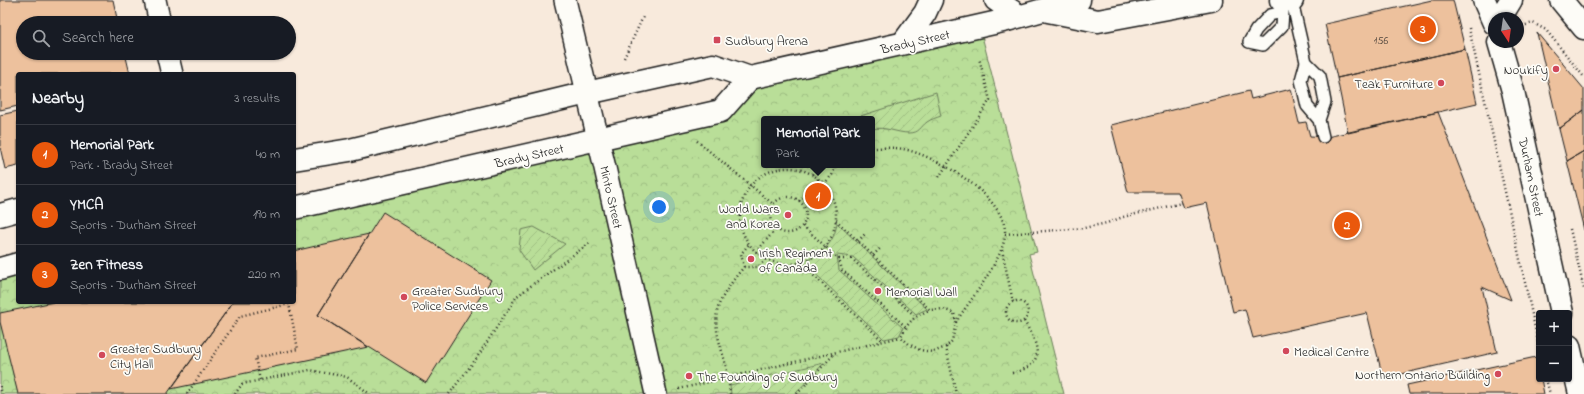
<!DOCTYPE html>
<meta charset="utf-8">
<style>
:root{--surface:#171b24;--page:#20242c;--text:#f1f3f6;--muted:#9ea1a6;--line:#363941;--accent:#ea580c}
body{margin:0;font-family:"Indie Flower",sans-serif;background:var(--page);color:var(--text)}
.controls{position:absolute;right:12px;bottom:12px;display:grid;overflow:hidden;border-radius:4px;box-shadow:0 1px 3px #0004}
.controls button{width:36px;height:36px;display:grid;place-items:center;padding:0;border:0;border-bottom:1px solid var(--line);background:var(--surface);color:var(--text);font:20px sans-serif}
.compass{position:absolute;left:1488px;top:12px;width:36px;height:36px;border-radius:50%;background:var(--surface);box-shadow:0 1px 3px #0004;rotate:167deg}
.you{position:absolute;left:659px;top:207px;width:14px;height:14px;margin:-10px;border:3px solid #fff;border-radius:50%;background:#1a73e8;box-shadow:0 0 0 6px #1a73e833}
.badge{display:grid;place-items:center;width:26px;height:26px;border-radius:50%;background:var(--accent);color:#fff;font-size:13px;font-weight:700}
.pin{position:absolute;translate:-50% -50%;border:2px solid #fff;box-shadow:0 1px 4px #0006}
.popup{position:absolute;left:761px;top:116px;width:114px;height:52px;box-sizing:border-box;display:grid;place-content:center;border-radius:4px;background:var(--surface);filter:drop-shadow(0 1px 3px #0005);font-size:13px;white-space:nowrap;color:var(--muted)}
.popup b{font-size:15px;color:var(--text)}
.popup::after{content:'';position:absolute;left:50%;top:100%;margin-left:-8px;border:8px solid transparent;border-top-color:var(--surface)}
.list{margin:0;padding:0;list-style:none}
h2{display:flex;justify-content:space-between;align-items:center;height:52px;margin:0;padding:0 16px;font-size:17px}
h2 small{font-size:13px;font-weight:400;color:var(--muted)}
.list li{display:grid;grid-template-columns:26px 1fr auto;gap:12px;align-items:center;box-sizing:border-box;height:60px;padding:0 16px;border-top:1px solid var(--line)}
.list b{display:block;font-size:15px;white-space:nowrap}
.list p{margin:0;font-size:13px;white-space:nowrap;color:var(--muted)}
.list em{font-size:13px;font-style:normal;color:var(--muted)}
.icon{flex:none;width:22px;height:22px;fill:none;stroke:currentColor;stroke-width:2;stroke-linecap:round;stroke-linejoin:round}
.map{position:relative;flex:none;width:1584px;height:394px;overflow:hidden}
.search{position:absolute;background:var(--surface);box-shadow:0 1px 3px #0004;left:16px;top:16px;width:280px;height:44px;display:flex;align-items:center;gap:10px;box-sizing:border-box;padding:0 14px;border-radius:22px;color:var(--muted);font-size:15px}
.panel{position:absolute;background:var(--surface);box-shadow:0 1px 3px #0004;left:16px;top:72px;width:280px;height:232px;border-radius:4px}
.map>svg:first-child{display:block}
</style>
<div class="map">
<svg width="1584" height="394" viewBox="0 0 1584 394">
<defs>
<pattern id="forest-crowns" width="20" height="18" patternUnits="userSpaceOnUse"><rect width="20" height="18" fill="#b9de98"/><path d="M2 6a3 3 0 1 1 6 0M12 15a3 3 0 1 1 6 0" fill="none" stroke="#9ebe82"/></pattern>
<pattern id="garden-furrows" width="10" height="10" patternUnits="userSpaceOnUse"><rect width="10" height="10" fill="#b9de98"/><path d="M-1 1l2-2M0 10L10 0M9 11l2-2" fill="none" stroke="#9ebe82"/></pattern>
</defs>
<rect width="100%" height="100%" fill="#f8eadc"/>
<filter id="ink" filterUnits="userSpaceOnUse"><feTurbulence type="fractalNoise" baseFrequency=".025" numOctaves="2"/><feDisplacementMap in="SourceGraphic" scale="8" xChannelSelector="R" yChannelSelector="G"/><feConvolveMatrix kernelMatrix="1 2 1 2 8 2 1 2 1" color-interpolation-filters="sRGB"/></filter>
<g filter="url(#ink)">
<!-- forest -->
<path fill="url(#forest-crowns)" stroke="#6a7d5a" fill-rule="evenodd" d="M980 28 1037 252 1029 254 1064 394H0V270L18 266V302H294V209L721 113 751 80ZM764 119H872V165H764Z"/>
<!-- garden -->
<path fill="url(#garden-furrows)" stroke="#6a7d5a" d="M936 92 941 116C936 118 931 119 927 122 920 127 920 133 909 133 896 133 885 126 872 129V119H851Z
M837 223 927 309 916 314 853 257 837 255 839 270 903 328 899 336 884 339 803 262C822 254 834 244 837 223Z
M534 227 565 244 533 270 519 250 521 230Z
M824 363 795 394H731L730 385Z"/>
<!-- building -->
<path fill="#edc19d" stroke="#1c1c1c" d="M0 0H113L118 23H23V53H125L130 74H18V106L0 110Z
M1432 0H1453L1465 49 1337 78 1325 24Z
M1537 33 1584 89V110L1559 129Z
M1465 49 1477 103 1348 133 1337 78Z
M1291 89 1299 123 1306 122 1310 136 1327 137 1438 112 1511 300 1482 287 1497 352 1383 378 1367 313 1253 338 1245 309 1233 312 1207 203 1184 208 1178 192H1128L1111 125 1249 91 1251 99Z
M1584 110V151L1567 161 1559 129Z
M18 111V166L5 169 0 147V115Z
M1584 151V230L1567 161Z
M383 212 491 280 426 383 318 315Z
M369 234 318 315 368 347 171 389 233 302H294V251Z
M54 302H233L167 394H18L0 322V313Z
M1536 357 1539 370V379H1541L1544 394H1409L1407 385Z"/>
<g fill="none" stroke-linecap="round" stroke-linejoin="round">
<!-- lane casing -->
<g stroke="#1c1c1c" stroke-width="14">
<path id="lane" d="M1292 1 1306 62
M1283 12 1282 26 1263 45 1249 42 1256 30 1270 15Z
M1306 62 1320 76 1325 102 1319 120 1307 106 1301 80Z
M1319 120 1323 137"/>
</g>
<!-- street casing -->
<g stroke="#1c1c1c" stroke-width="24">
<path id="street" d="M155 0 160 23
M565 0 605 168 656 394
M167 53 172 74"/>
</g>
<!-- secondary casing -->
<g stroke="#1c1c1c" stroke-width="25">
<path id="secondary" d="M996 0 1019 16
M1281 0H1292
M1484 0 1494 23
M1561 0 1584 28
M1048 11 1098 21 1211 0
M1500 18 1511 0
M1499 42 1513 91 1562 313
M903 43 925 13 931 0
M294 159 350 150 587 93 713 65 750 78 1007 20 1079 0
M294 208 721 111 750 78
M0 215 18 210
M0 269 18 264
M1569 346 1580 394"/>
</g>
<!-- path -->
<path stroke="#1c1c1c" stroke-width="2.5" stroke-dasharray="1 3" stroke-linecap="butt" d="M1522 26 1533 23 1546 30 1584 77
M1469 28 1539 346
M624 58 643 17
M697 141 773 204
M872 148C882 148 893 147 903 149 935 155 1008 197 1005 235 1003 260 970 300 956 322
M740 216a48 48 0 1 1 96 0a48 48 0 1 1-96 0Z
M812 174 819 165
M939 177 990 100 979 58
M824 184 832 175 836 165
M770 215a18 18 0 1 1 36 0a18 18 0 1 1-36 0Z
M799 201 818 179
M836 220 930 310 943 309 954 313 956 322 952 341 946 347 933 352 920 350 909 344 901 337C908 321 915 316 930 310
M803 226 839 259 842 270 906 327
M1570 229 1584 289
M1005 234 1084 228 1107 223 1123 217 1182 203
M858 241 865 234
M1002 250 1013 302
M756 252 776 229
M873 255 882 247
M839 259H852L915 316
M799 262 883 341
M744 267 741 254 749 244
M1006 312a11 11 0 1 1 22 0a11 11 0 1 1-22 0Z
M946 347 956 394
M1012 373C1048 365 1038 344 1024 321
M1546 379 1550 394
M0 386 2 394
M679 389 901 337
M187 394 240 316 289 304 298 349 255 358 260 380
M235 394 242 384 310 370 347 377 370 394
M449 394 476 359 517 296 591 242
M730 394C729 385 728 375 726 366 721 345 710 322 721 300 727 289 735 277 744 267H758L766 259
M797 394 835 353"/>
<!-- lane -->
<use href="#lane" stroke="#fdfcf7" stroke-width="11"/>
<!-- street -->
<use href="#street" stroke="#fdfcf7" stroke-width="21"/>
<!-- secondary -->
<use href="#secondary" stroke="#fdfcf7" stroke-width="22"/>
</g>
</g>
<!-- markers -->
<g fill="#d1495b" stroke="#fdfcf7" stroke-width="1.5">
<rect x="713" y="36" width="8" height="8" rx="2"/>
<circle cx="1556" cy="69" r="4"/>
<circle cx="1441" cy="83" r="4"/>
<circle cx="788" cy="215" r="4"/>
<circle cx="751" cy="259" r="4"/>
<circle cx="878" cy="291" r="4"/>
<circle cx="404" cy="297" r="4"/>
<circle cx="1286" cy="351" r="4"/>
<circle cx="102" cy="355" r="4"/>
<circle cx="1498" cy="374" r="4"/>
<circle cx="689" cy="376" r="4"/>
</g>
<g text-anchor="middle" stroke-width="3.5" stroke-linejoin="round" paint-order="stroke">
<!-- number labels -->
<g font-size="11" fill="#50453c">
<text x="1381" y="44">156</text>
</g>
<!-- poi labels -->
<g font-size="13" fill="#1c1c1c" stroke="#fdfcf7" text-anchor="start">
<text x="725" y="45">Sudbury Arena</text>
<text x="1548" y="74" text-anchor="end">Noukify</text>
<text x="1433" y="88" text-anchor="end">Teak Furniture</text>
<text x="780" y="213" text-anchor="end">World Wars<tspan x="780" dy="15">and Korea</tspan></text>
<text x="759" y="257">Irish Regiment<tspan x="759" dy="15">of Canada</tspan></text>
<text x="412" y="295">Greater Sudbury<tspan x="412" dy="15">Police Services</tspan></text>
<text x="886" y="296">Memorial Wall</text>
<text x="110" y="353">Greater Sudbury<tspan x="110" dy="15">City Hall</tspan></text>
<text x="1294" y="356">Medical Centre</text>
<text x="1490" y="379" text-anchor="end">Northern Ontario Building</text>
<text x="697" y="381">The Founding of Sudbury</text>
</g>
<!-- street labels -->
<g font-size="13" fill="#1c1c1c" stroke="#fdfcf7">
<text transform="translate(915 41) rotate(-13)" y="5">Brady Street</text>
<text transform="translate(529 155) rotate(-13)" y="5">Brady Street</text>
<text transform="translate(1532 177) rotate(78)" y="5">Durham Street</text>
<text transform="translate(612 197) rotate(77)" y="5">Minto Street</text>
</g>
</g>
</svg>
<div class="controls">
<button>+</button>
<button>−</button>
</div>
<svg class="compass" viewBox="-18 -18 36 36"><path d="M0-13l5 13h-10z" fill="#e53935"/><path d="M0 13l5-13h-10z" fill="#9ea1a6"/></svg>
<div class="you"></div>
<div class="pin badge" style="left:818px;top:196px">1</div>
<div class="popup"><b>Memorial Park</b>Park</div>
<div class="pin badge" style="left:1347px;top:225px">2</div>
<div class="pin badge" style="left:1423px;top:29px">3</div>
<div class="search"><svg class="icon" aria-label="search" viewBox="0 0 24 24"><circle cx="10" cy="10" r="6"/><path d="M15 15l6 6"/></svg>Search here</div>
<section class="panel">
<h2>Nearby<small>3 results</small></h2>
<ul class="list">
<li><span class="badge">1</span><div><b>Memorial Park</b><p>Park · Brady Street</p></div><em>40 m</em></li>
<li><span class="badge">2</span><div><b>YMCA</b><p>Sports · Durham Street</p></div><em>190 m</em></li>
<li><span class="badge">3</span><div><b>Zen Fitness</b><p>Sports · Durham Street</p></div><em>220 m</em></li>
</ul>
</section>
</div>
